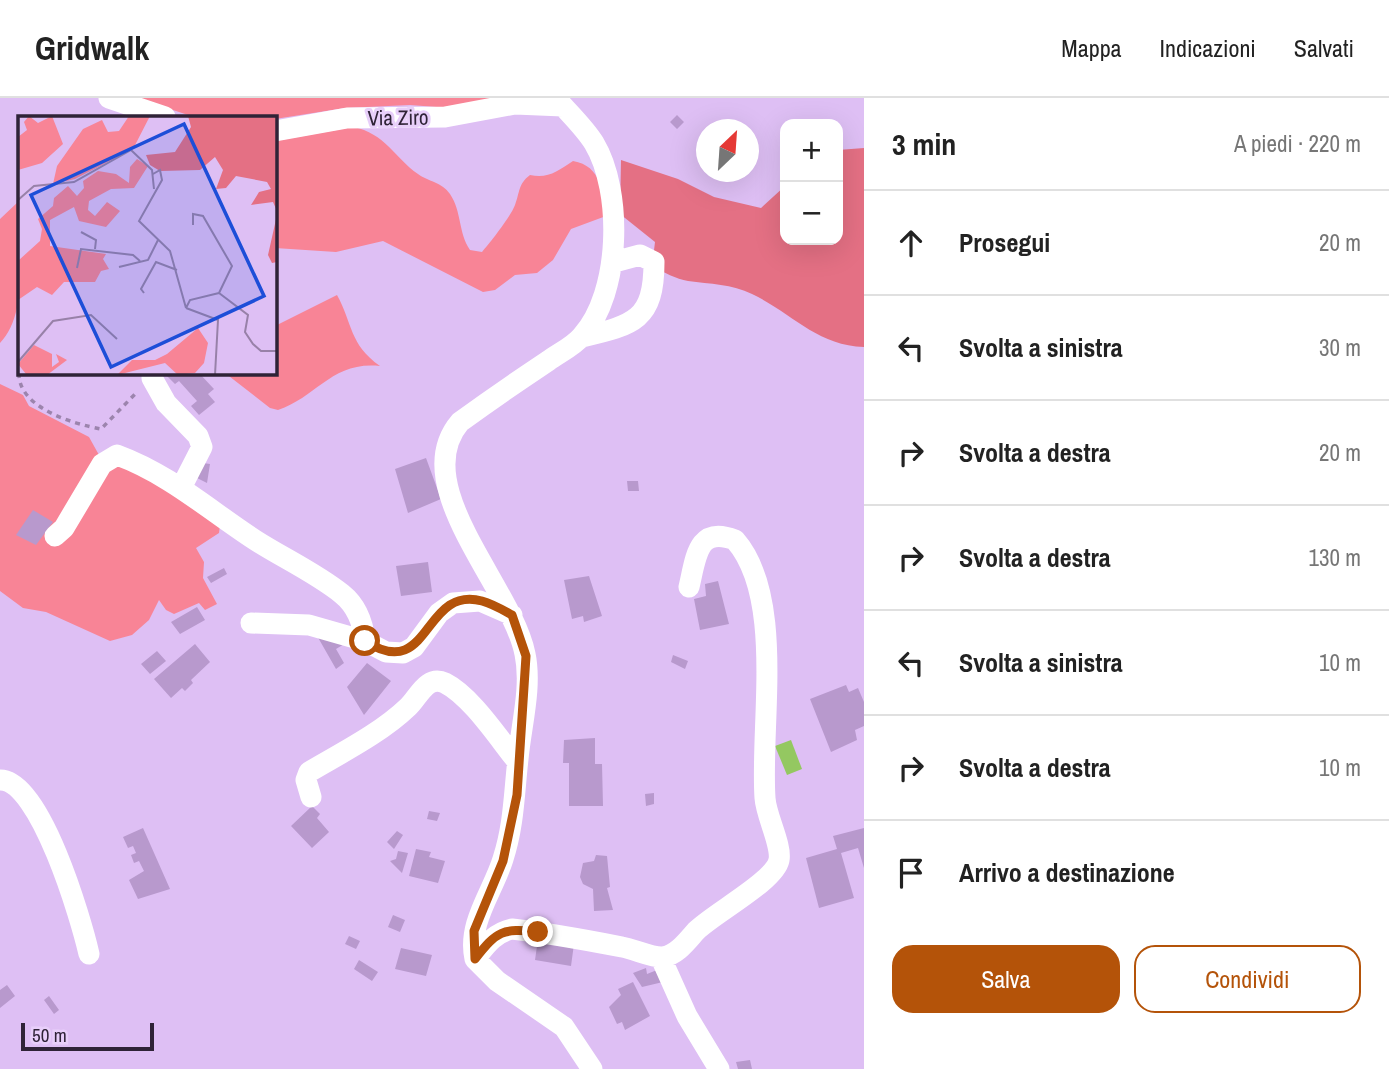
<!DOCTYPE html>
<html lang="it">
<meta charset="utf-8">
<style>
:root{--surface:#fff;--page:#f6f6f6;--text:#222;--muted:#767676;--line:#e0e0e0;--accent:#b45309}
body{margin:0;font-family:"Archivo Narrow",sans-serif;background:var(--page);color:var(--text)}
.controls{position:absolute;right:21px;top:21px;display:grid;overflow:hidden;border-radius:14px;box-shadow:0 7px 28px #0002}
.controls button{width:63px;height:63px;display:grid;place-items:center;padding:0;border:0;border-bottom:2px solid var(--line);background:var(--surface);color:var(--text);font:35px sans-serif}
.compass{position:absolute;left:696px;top:21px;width:63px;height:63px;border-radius:50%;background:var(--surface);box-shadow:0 7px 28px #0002;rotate:25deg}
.scale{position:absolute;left:21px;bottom:18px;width:133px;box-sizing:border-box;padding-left:7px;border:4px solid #2f2337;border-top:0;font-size:19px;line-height:24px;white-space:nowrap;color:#2f2337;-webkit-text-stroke:5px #e8cffa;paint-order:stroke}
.stop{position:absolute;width:21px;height:21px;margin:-16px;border:5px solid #b45309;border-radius:50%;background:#fff}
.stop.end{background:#b45309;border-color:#fff;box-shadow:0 2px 7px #0008}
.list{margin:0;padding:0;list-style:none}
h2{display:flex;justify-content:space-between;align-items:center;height:91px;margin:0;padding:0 28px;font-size:30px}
h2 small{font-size:23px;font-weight:400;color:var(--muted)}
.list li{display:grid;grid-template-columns:46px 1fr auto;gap:21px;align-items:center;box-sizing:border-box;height:105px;padding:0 28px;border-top:2px solid var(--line)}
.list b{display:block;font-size:26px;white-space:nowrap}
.list em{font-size:23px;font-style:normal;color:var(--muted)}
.actions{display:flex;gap:14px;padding:21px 28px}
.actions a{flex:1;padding:16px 0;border:2px solid var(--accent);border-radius:21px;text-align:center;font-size:24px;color:var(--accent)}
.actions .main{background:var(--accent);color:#fff}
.icon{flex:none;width:38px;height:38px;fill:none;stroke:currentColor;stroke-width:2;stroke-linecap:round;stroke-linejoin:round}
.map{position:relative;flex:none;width:864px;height:971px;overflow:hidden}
header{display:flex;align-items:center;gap:42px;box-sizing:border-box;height:98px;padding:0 35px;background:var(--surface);border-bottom:2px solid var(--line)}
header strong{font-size:33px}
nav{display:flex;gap:38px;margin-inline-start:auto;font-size:24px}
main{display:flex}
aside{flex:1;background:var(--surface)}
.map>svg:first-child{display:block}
</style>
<header>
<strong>Gridwalk</strong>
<nav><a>Mappa</a><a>Indicazioni</a><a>Salvati</a></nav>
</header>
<main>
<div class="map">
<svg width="864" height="971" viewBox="0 0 864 971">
<rect width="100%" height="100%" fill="#debff4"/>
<!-- green -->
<path fill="#f88496" d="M137 0H503L450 10 410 7 345 10 275 21 194 19Z
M353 29C385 35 395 60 418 76 429 84 442 84 450 96 462 114 458 134 470 152L482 154C490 145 511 118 515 107 520 94 518 86 530 77 548 81 558 73 573 63 602 68 602 94 606 118L571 131 553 162 537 175 515 177 495 192 483 194 383 143 336 154 275 150V43Z
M19 103C19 143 30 215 0 245V121Z
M337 197C353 226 349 246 380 268 332 263 317 299 278 312L270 310 225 275H275V228Z
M0 286 23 297 29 308 89 339 99 357 151 378 220 427 219 435 196 450 204 464 203 480 217 506 205 512 199 505 174 516 166 512 159 502 149 522 132 537 110 543 46 514 23 510 0 493Z"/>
<!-- forest -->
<path fill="#e47084" d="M864 50V249C816 247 792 215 752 196 732 186 710 186 688 183 676 181 664 174 652 169L655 144 620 116 621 62 678 81 714 99 761 110 785 88V142H838V52Z"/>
<!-- water -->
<path fill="#94c861" d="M791 642 802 671 787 677 775 648Z"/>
<!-- building -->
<path fill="#b899cd" d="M677 17 684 24 677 31 670 24Z
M168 275H199L214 291 208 296 215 304 199 317 191 308 197 303 179 283 175 286 166 277Z
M426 360 441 401 408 415 395 371Z
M203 365 210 366 207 385 197 380Z
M627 383H638L639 393H628Z
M33 412 53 424 36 447 16 437Z
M428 464 432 494 401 498 396 468Z
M224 470 227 476 211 485 207 479Z
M589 478 602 518 584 524 583 518 572 521 564 482Z
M718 483 729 526 700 532 694 501 706 498 705 486Z
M197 509 205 522 180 536 171 524Z
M316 536 346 545 336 551 344 565 336 571Z
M195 546 210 564 191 582 193 585 185 593 182 590 171 600 154 581Z
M157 553 166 563 150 576 141 566Z
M673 557 688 563 685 571 671 564Z
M367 565 391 583 364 617 347 589Z
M846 587 849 594 858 590 864 604V628L855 632 857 642 831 654 810 601Z
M595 640V666H602L603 708H569V665H563L564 642Z
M654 695V706L646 708 645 696Z
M312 708 320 716 317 720 329 734 312 750 291 728Z
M429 713 440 715 437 723 427 721Z
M143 730 170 791 138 801 129 782 144 773 139 763 134 765 131 757 136 755 133 748 128 750 123 739Z
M864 730V770L858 750 841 755 854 800 819 810 806 760 837 751 833 738Z
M397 733 403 737 394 751 387 744Z
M416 751 431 754 429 759 445 763 438 785 409 778Z
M398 753 408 755 402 775 390 763 396 761Z
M596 757 607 758 610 789 607 790 613 812 594 813 593 791 583 786 580 779 583 765 594 763Z
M393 817 405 822 400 834 388 829Z
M349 838 360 843 356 851 345 846Z
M538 841 574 846 571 868 535 862Z
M401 850 432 857 426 878 395 871Z
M359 862 378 874 372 883 354 871Z
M646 870 647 876 657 872 663 884 642 889 633 875Z
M633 884 650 918 625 932 622 924 617 926 609 909 621 897 618 891Z
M7 887 15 898 0 910V892Z
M49 898 59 912 54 916 44 902Z
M750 962 752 971H738L736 964Z"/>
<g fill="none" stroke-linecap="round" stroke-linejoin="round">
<!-- path -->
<path stroke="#9c84ad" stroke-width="3.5" stroke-dasharray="5 5" stroke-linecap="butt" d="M19 275C18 310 74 326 101 331L138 293"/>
<!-- street -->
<path stroke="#fff" stroke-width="21" d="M109 0 165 19
M275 33 347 20 445 19 515 6 563 8C574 20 586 32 594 45 623 93 621 195 582 238 574 248 559 255 548 263 518 283 489 303 460 324 406 387 512 489 525 556 532 589 521 628 518 661 514 696 514 727 503 761 493 794 467 825 475 861L497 883 564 929 592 971
M582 239C634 227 654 222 654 164L640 157 614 164
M152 280 166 305 198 338 202 349 181 390
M55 438 64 430 102 366 117 357C169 376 209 412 255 442 283 460 316 475 342 496 357 508 363 525 365 543
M251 525 309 527 365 543 386 554 403 555 414 549 439 515 453 505 480 503 512 517
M0 682C40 681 81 821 89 856
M311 699 306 682 309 674C341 655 381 635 408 609 418 600 427 576 445 585 471 598 499 641 517 663
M661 860 687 918 719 971
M475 861C486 847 494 835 512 831 549 835 586 842 622 849 634 851 653 860 663 859 677 857 687 843 696 833 714 815 775 783 779 762 782 747 766 718 765 700 760 626 785 499 735 442 697 427 696 460 689 489"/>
</g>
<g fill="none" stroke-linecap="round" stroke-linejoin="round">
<!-- route -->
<path stroke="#b45309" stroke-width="9" d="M365 543C431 586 422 487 482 503 493 506 503 512 512 517L526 558 517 697 503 763 474 833 475 861C497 833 502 830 538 834"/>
</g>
<g text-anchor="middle" stroke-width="6" stroke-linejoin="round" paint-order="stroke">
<!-- street labels -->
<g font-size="21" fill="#2f2337" stroke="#e8cffa">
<text transform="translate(398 20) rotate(-1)" y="7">Via Ziro</text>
</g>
</g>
<!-- overview -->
<g transform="translate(18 18)">
<rect width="259" height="259" fill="#debff4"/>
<path d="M11 0 20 7 34 0 45 28 24 47 0 54V21L9 14 6 6ZM111 0H132L115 33 57 63 35 68 39 50 65 13 84 4 90 16 101 15ZM119 43 130 50 116 72 93 73 71 85 70 94 77 100 89 86 102 95 88 111 61 105 56 91 32 104V130L88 138 85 143 91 153 83 155 77 166H46L34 179 19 171 0 184 1 144 22 125 24 113 20 103 35 90 36 82 50 70 59 80 66 72 65 65 80 55 98 58 111 67 112 51ZM180 212 190 227 186 247 177 257 160 259 147 247 99 259 114 244H137L149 238ZM16 229 34 238V251L41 246 38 238 49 244 29 259 8 258 0 248Z" fill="#f88496"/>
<path d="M170 0H259V95L255 86 233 89 241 76 253 73 249 66 218 60 208 72 198 73 205 54 197 41 182 54 142 55 132 49 128 39 157 36 173 11ZM259 99V146L254 147 250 139Z" fill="#e47084"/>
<path fill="none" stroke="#9881a8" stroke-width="2" d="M135 58 142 54 144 64 121 105 152 135 168 192M0 84 16 70 56 66 113 34 134 54 136 73M175 109V98L185 100 214 150 201 177M63 116 78 124 77 133M101 151 130 144 140 124M59 152 63 133 115 139 122 145M126 177 123 173 138 146 159 154M201 177 230 199 227 216 235 228 243 235H259M168 192 200 204 197 259M168 192 172 184 201 177M0 246 35 205 73 199 99 223"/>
<path fill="#1d4ed8" fill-opacity="0.15" stroke="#1d4ed8" stroke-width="3.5" d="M166 8 246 180 93 251 13 79Z"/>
<rect width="259" height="259" fill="none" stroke="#2f2337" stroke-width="3.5"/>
</g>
</svg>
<div class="controls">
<button>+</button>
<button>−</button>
</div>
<svg class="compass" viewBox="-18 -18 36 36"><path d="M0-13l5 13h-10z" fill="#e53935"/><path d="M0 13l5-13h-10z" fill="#767676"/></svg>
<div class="scale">50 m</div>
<div class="stop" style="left:365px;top:543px"></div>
<div class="stop end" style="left:538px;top:834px"></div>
</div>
<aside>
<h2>3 min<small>A piedi · 220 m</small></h2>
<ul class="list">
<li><svg class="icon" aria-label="ahead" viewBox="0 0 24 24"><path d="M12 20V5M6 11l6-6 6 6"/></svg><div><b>Prosegui</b></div><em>20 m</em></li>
<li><svg class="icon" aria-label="left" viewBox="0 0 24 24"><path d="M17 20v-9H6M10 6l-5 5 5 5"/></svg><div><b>Svolta a sinistra</b></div><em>30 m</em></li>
<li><svg class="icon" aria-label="right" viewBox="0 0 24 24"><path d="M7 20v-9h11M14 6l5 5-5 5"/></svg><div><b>Svolta a destra</b></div><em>20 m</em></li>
<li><svg class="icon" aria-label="right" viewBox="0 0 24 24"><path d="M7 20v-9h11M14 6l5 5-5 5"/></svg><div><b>Svolta a destra</b></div><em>130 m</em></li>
<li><svg class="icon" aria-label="left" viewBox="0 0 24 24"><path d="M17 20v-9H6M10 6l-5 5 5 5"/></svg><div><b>Svolta a sinistra</b></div><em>10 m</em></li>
<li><svg class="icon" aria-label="right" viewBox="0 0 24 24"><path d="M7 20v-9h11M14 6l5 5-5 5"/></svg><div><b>Svolta a destra</b></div><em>10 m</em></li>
<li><svg class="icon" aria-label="arrive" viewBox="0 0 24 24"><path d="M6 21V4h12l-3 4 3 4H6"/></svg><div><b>Arrivo a destinazione</b></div></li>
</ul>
<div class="actions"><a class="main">Salva</a><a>Condividi</a></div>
</aside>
</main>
